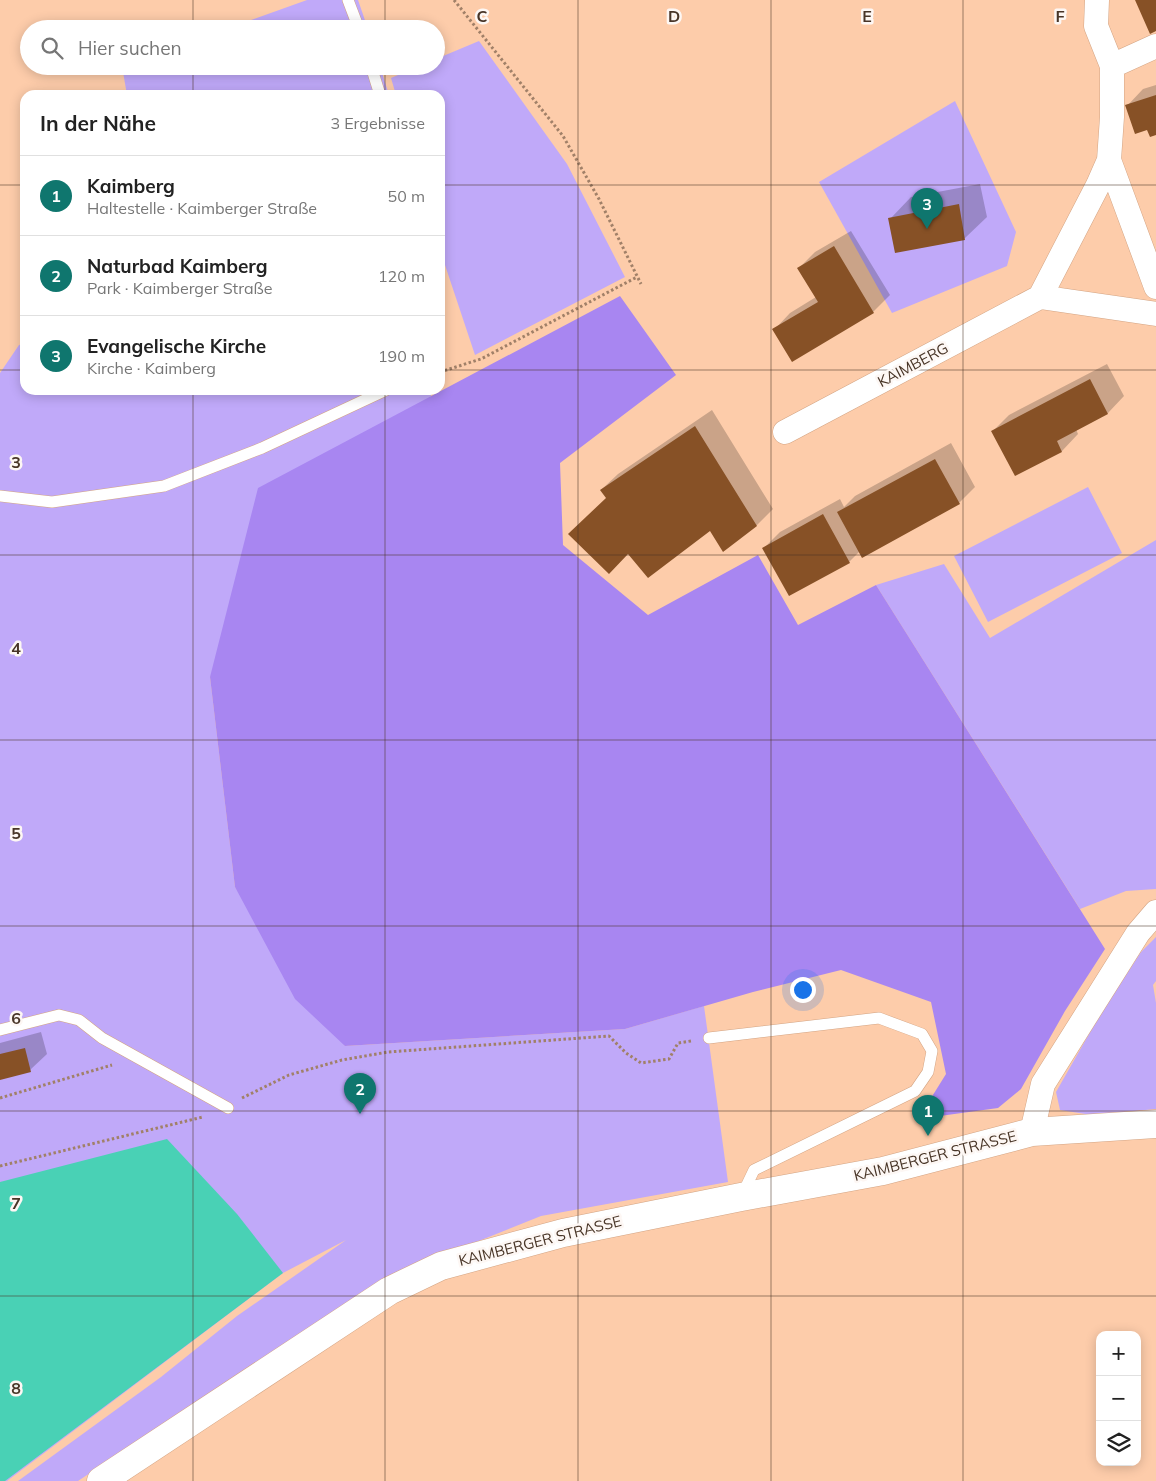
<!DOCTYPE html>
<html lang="de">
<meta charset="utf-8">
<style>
:root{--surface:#fff;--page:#f6f6f6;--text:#222;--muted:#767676;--line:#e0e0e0;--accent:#0f766e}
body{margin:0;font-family:Mulish,sans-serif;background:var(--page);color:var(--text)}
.controls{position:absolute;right:15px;bottom:15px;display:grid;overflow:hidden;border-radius:10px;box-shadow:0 2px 12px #0003}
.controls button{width:45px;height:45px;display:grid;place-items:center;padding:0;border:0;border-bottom:1px solid var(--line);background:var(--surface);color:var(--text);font:25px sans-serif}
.you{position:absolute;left:802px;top:989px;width:18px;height:18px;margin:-12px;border:4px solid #fff;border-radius:50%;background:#1a73e8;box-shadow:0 0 0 8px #1a73e833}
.badge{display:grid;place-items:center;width:32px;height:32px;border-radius:50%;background:var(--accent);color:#fff;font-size:16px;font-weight:700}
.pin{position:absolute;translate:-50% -41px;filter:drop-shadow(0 1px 2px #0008)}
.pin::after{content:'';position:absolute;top:26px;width:18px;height:15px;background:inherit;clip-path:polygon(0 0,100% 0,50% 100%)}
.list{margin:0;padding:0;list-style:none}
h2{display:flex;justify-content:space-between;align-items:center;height:65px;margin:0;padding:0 20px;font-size:21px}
h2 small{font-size:16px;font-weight:400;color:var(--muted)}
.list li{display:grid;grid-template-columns:32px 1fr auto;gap:15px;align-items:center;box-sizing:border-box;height:80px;padding:0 20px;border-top:1px solid var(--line)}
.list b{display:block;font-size:19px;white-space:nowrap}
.list p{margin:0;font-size:16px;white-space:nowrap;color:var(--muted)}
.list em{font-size:16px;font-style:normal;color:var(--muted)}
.icon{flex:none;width:28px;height:28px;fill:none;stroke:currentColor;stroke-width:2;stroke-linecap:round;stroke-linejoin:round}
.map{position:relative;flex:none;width:1156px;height:1481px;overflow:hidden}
.search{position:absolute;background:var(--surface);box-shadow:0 2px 12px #0003;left:20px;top:20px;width:425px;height:55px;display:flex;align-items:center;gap:12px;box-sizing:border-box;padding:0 18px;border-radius:28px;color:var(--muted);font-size:19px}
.panel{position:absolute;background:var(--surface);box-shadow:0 2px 12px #0003;left:20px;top:90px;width:425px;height:305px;border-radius:15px}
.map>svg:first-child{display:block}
</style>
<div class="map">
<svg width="1156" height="1481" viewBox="0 0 1156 1481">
<rect width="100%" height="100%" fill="#fdccaa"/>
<!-- green -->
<path fill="#c0a9f9" d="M307 0H358L368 29H226Z
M479 41 567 164 625 277 475 355 440 250V95H396L391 78 419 66H436V59Z
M122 66H380L389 95H127Z
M955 101 1016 232 1007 266 892 313 819 182Z
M25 343V390H430L431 396 210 677 235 887 345 1046 625 1029 704 1006 728 1182 541 1216 379 1281 78 1481H18L161 1377 237 1316 346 1240 283 1273 7 1481H0V373L19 345Z
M1088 487 1122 553 988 622 954 556Z
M1156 540V889L1126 891 1080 909 876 585 944 564 990 638Z
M1156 937V981L1153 985 1156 1003V1109L1092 1115 1060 1110 1056 1092 1101 1013 1141 952Z"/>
<!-- forest -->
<path fill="#a886f1" d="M620 296 676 375 560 463 563 545 648 615 758 555 798 625 876 585 1105 949 1065 1011 1021 1089 998 1108 918 1119 946 1074 931 1002 841 970 753 992 625 1029 345 1046 295 999 235 887 210 677 258 488Z"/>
<!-- water -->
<path fill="#49d1b5" d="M167 1139 237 1214 283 1273 5 1481H0V1182Z"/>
<!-- shadow -->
<path fill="#0003" d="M1156 85V134L1127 106 1143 89Z
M980 184 987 217 965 238 896 252 890 219 911 197Z
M851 231 890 295 873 312 792 360 774 330 790 313 816 297 799 268 815 252Z
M1107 364 1124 396 1108 413 1076 429 1078 434 1062 451 1016 474 993 431 1009 415Z
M712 410 773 509 757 525 723 550 710 529 607 497 601 490 618 474Z
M951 443 975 487 959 503 860 551 849 562 764 548 780 532 840 499 844 507 855 496Z
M41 1032 47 1054 30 1070 0 1079V1043Z"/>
<!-- building -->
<path fill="#875126" d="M1135 0H1156V31L1150 34Z
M1156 95V135L1150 137 1147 130 1135 134 1125 105Z
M959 204 965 240 895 253 888 218Z
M834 246 874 313 792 362 772 329 818 302 797 268Z
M1090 379 1108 414 1057 441 1062 452 1015 476 991 431Z
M695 426 757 526 723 552 710 531 648 578 628 554 609 574 568 534 606 498 600 490Z
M935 459 960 504 862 558 837 512Z
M823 514 850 563 789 596 762 548Z
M25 1048 31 1072 0 1080V1054Z"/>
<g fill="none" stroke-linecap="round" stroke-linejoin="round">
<!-- lane casing -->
<g stroke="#d3a483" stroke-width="12">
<path id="lane" d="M348 0 359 29
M371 66 380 95
M0 496 52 502 164 486 262 448 386 390
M0 1030 59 1015 79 1020 102 1038 228 1108
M709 1038 879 1018 922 1034 932 1051 928 1072 915 1091 754 1170 742 1195"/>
</g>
<!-- street casing -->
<g stroke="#d3a483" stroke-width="25">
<path id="street" d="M1112 66 1156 46
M1109 160 1156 287
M1040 297 1156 314
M785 432 1040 297 1098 185 1109 160 1112 117V66L1096 26 1097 0
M1032 1132 1043 1084 1138 933 1156 912"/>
</g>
<!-- secondary casing -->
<g stroke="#d3a483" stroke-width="29">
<path id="secondary" d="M101 1481 389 1291 441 1266 563 1233 741 1197 883 1171 1032 1132 1156 1124"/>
</g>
<!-- path -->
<path stroke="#a18068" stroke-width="3" stroke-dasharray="2.5 2.5" stroke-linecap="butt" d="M454 0 563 136 599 199 641 284
M440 372 481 359 637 277
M0 1098 112 1065
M242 1098 289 1075 342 1060 388 1052 609 1036 626 1053 641 1063 669 1059 678 1043 691 1041
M0 1166 203 1117"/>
<!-- lane -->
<use href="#lane" stroke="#fff" stroke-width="11"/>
<!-- street -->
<use href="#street" stroke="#fff" stroke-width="24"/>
<!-- secondary -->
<use href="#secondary" stroke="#fff" stroke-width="28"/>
</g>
<!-- grid -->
<path fill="none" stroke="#483527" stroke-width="1" stroke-opacity="0.55" d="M193 0V29M385 0V29M578 0V1481M771 0V1481M963 0V1481M193 66V95M385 66V95M0 185H25M440 185H1156M0 370H25M440 370H1156M193 390V1481M385 390V1481M0 555H1156M0 740H1156M0 926H1156M0 1111H1156M0 1296H1156"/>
<g text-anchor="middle" stroke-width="5" stroke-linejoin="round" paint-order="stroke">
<!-- street labels -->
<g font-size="15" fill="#483527" stroke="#fdf7f4">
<text transform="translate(913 365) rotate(-28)" y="5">KAIMBERG</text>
<text transform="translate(935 1156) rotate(-14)" y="5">KAIMBERGER STRASSE</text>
<text transform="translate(540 1241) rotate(-14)" y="5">KAIMBERGER STRASSE</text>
</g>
</g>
<g font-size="16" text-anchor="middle" font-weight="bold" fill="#483527" stroke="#fdf7f4" stroke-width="5" stroke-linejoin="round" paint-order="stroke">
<text x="482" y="22">C</text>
<text x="674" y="22">D</text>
<text x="867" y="22">E</text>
<text x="1060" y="22">F</text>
<text x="16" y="468">3</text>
<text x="16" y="654">4</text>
<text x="16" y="839">5</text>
<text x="16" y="1024">6</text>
<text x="16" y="1209">7</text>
<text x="16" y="1394">8</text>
</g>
</svg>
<div class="controls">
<button>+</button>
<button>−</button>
<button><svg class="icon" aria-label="layers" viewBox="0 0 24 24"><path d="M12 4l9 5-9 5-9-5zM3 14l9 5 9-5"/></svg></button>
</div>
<div class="you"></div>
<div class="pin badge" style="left:928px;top:1136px">1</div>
<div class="pin badge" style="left:360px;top:1114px">2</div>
<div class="pin badge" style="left:927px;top:229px">3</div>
<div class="search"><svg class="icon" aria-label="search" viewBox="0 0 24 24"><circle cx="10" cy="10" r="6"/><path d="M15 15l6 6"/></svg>Hier suchen</div>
<section class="panel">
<h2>In der Nähe<small>3 Ergebnisse</small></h2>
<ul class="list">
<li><span class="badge">1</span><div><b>Kaimberg</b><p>Haltestelle · Kaimberger Straße</p></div><em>50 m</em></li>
<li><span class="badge">2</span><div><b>Naturbad Kaimberg</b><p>Park · Kaimberger Straße</p></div><em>120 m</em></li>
<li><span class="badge">3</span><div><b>Evangelische Kirche</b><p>Kirche · Kaimberg</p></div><em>190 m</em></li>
</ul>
</section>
</div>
